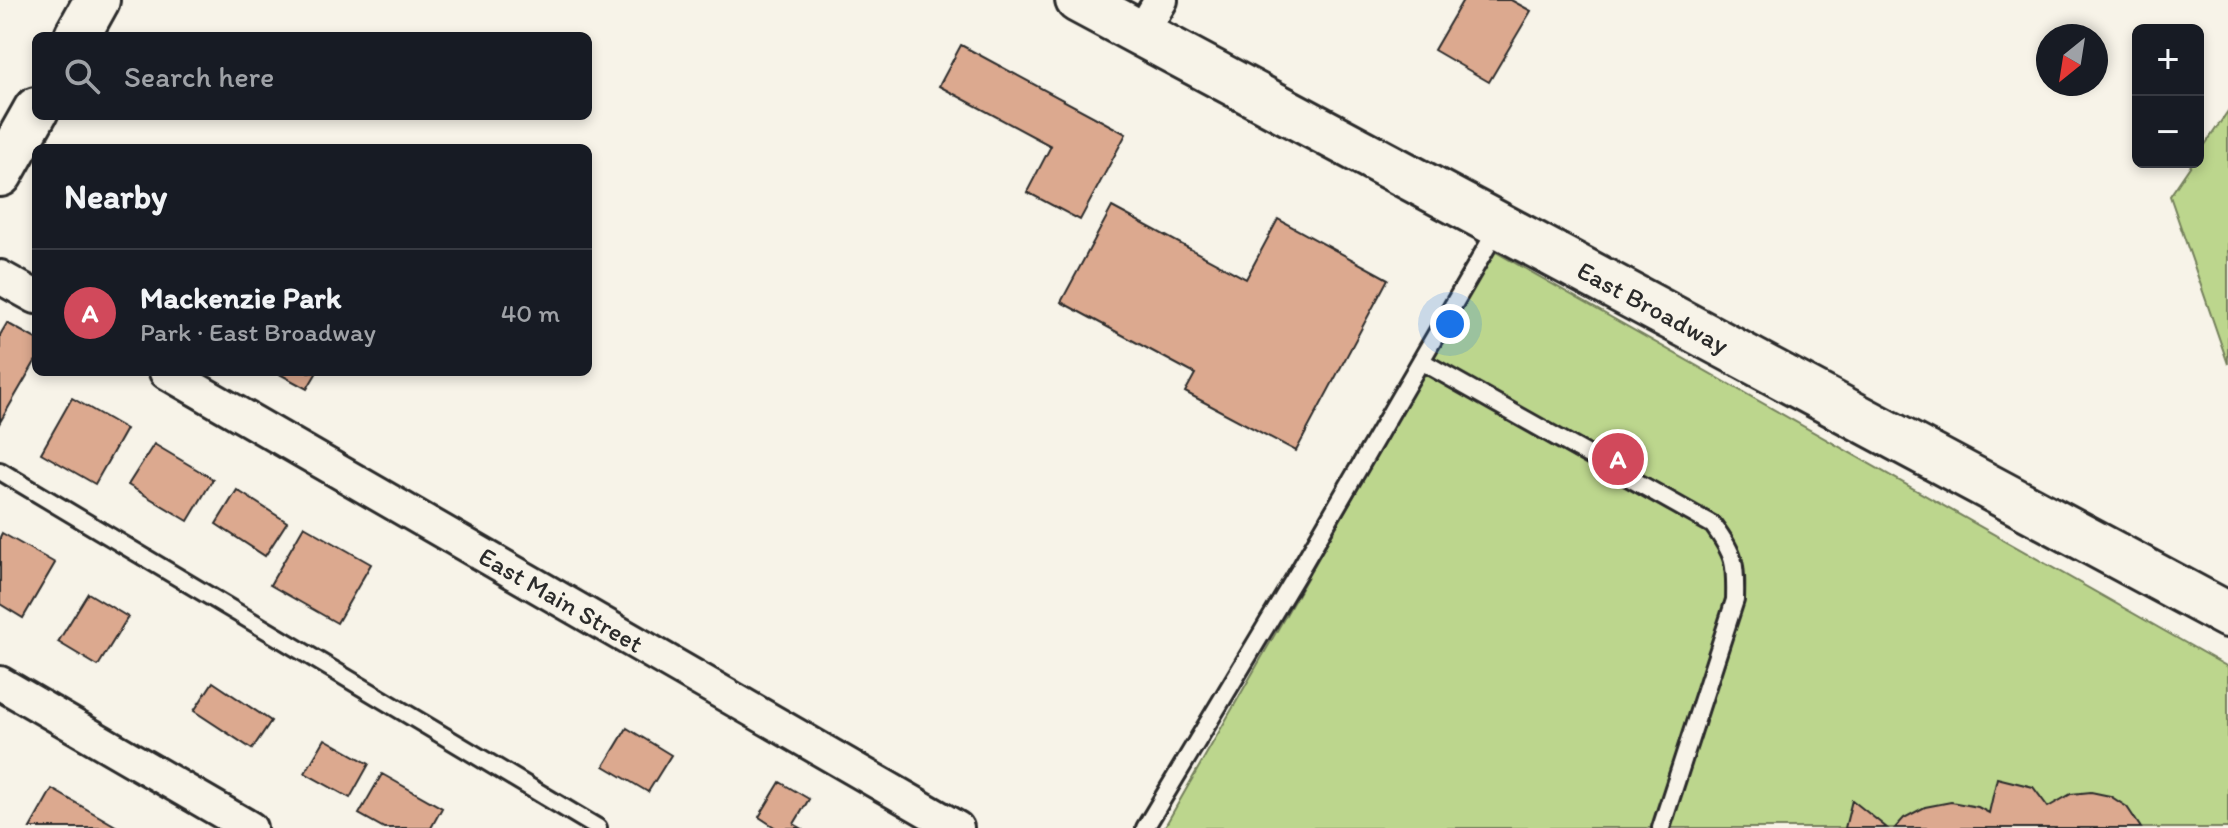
<!DOCTYPE html>
<meta charset="utf-8">
<style>
:root{--surface:#171b24;--page:#242831;--text:#f1f3f6;--muted:#9ea1a6;--line:#363941;--accent:#d1495b}
body{margin:0;font-family:Itim,sans-serif;background:var(--page);color:var(--text)}
.controls{position:absolute;right:24px;top:24px;display:grid;overflow:hidden;border-radius:12px;box-shadow:0 4px 12px #0003}
.controls button{width:72px;height:72px;display:grid;place-items:center;padding:0;border:0;border-bottom:2px solid var(--line);background:var(--surface);color:var(--text);font:40px sans-serif}
.compass{position:absolute;left:2036px;top:24px;width:72px;height:72px;border-radius:50%;background:var(--surface);box-shadow:0 4px 12px #0003;rotate:210deg}
.you{position:absolute;left:1450px;top:324px;width:28px;height:28px;margin:-20px;border:6px solid #fff;border-radius:50%;background:#1a73e8;box-shadow:0 0 0 12px #1a73e833}
.badge{display:grid;place-items:center;width:52px;height:52px;border-radius:50%;background:var(--accent);color:#fff;font-size:26px;font-weight:700}
.pin{position:absolute;translate:-50% -50%;border:4px solid #fff;box-shadow:0 2px 8px #0006}
.list{margin:0;padding:0;list-style:none}
h2{display:flex;justify-content:space-between;align-items:center;height:104px;margin:0;padding:0 32px;font-size:34px}
h2 small{font-size:26px;font-weight:400;color:var(--muted)}
.list li{display:grid;grid-template-columns:52px 1fr auto;gap:24px;align-items:center;box-sizing:border-box;height:128px;padding:0 32px;border-top:2px solid var(--line)}
.list b{display:block;font-size:30px;white-space:nowrap}
.list p{margin:0;font-size:26px;white-space:nowrap;color:var(--muted)}
.list em{font-size:26px;font-style:normal;color:var(--muted)}
.icon{flex:none;width:44px;height:44px;fill:none;stroke:currentColor;stroke-width:2;stroke-linecap:round;stroke-linejoin:round}
.map{position:relative;flex:none;width:2228px;height:828px;overflow:hidden}
.search{position:absolute;background:var(--surface);box-shadow:0 4px 12px #0003;left:32px;top:32px;width:560px;height:88px;display:flex;align-items:center;gap:20px;box-sizing:border-box;padding:0 28px;border-radius:12px;color:var(--muted);font-size:30px}
.panel{position:absolute;background:var(--surface);box-shadow:0 4px 12px #0003;left:32px;top:144px;width:560px;height:232px;border-radius:12px}
.map>svg:first-child{display:block}
</style>
<div class="map">
<svg width="2228" height="828" viewBox="0 0 2228 828">
<rect width="100%" height="100%" fill="#f7f3e8"/>
<filter id="ink" filterUnits="userSpaceOnUse"><feTurbulence type="fractalNoise" baseFrequency=".0125" numOctaves="2"/><feDisplacementMap in="SourceGraphic" scale="16" xChannelSelector="R" yChannelSelector="G"/><feConvolveMatrix kernelMatrix="1 2 1 2 8 2 1 2 1" color-interpolation-filters="sRGB"/></filter>
<g filter="url(#ink)">
<!-- green -->
<path fill="#bcd68d" stroke="#74805c" stroke-width="2" d="M2228 111V364L2170 196 2193 162H2198V155Z
M1494 251 2228 667V828H1164Z"/>
<!-- building -->
<path fill="#dca98f" stroke="#2b2b2b" stroke-width="2" d="M1463 0H1511L1531 11 1489 82 1434 50Z
M961 45 1126 134 1080 220 1027 192 1051 146 939 86Z
M1112 207 1246 279 1278 219 1388 279 1296 451 1185 392 1195 374 1061 302Z
M7 323 36 339V360L0 422V335Z
M276 372H317L307 389Z
M72 398 126 429 95 484 41 453Z
M154 444 213 479 188 521 128 485Z
M237 490 287 522 265 556 216 524Z
M304 526 371 564 337 623 270 585Z
M2 533 55 563 23 618 0 604V537Z
M88 593 128 617 98 666 58 642Z
M213 682 271 721 252 749 194 711Z
M627 728 671 755 648 792 604 766Z
M325 739 369 764 350 798 305 773Z
M382 774 442 808 431 828H384L359 814Z
M1997 778 2033 787 2048 807 2071 794 2091 792 2110 796 2127 807 2141 828H1895L1904 818 1925 807 1951 802 1978 807 1989 813Z
M780 782 809 799 794 824 801 828H776L759 817Z
M52 789 119 828H30Z
M1852 800 1887 828H1845Z"/>
<g fill="none" stroke-linecap="round" stroke-linejoin="round">
<!-- service casing -->
<g stroke="#2b2b2b" stroke-width="22">
<path id="service" d="M1421 361 1713 525C1735 555 1736 563 1735 600L1661 828
M0 471 598 828
M1145 828 1299 571 1499 226"/>
</g>
<!-- minor casing -->
<g stroke="#2b2b2b" stroke-width="38">
<g id="minor">
<path d="M1141 34 1161 0"/>
<path d="M0 277 36 297"/>
<path id="s1" d="M166 372 957 828"/>
<path d="M0 683 250 828"/>
</g>
</g>
<!-- secondary casing -->
<g stroke="#2b2b2b" stroke-width="50">
<g id="secondary">
<path id="s2" d="M1078 0 2228 615"/>
<path d="M77 36 97 0"/>
<path d="M0 174 36 110"/>
</g>
</g>
<!-- service -->
<use href="#service" stroke="#f7f3e8" stroke-width="16"/>
<!-- minor -->
<use href="#minor" stroke="#f7f3e8" stroke-width="32"/>
<!-- secondary -->
<use href="#secondary" stroke="#f7f3e8" stroke-width="44"/>
</g>
</g>
<g text-anchor="middle" stroke-width="7" stroke-linejoin="round" paint-order="stroke">
<!-- street labels -->
<g font-size="26" fill="#2b2b2b" stroke="#f7f3e8">
<text dy="9" stroke="none"><textPath href="#s2" startOffset="652">East Broadway</textPath></text>
<text dy="9" stroke="none"><textPath href="#s1" startOffset="456">East Main Street</textPath></text>
</g>
</g>
</svg>
<div class="controls">
<button>+</button>
<button>−</button>
</div>
<svg class="compass" viewBox="-18 -18 36 36"><path d="M0-13l5 13h-10z" fill="#e53935"/><path d="M0 13l5-13h-10z" fill="#9ea1a6"/></svg>
<div class="you"></div>
<div class="pin badge" style="left:1618px;top:459px">A</div>
<div class="search"><svg class="icon" aria-label="search" viewBox="0 0 24 24"><circle cx="10" cy="10" r="6"/><path d="M15 15l6 6"/></svg>Search here</div>
<section class="panel">
<h2>Nearby<small></small></h2>
<ul class="list">
<li><span class="badge">A</span><div><b>Mackenzie Park</b><p>Park · East Broadway</p></div><em>40 m</em></li>
</ul>
</section>
</div>
